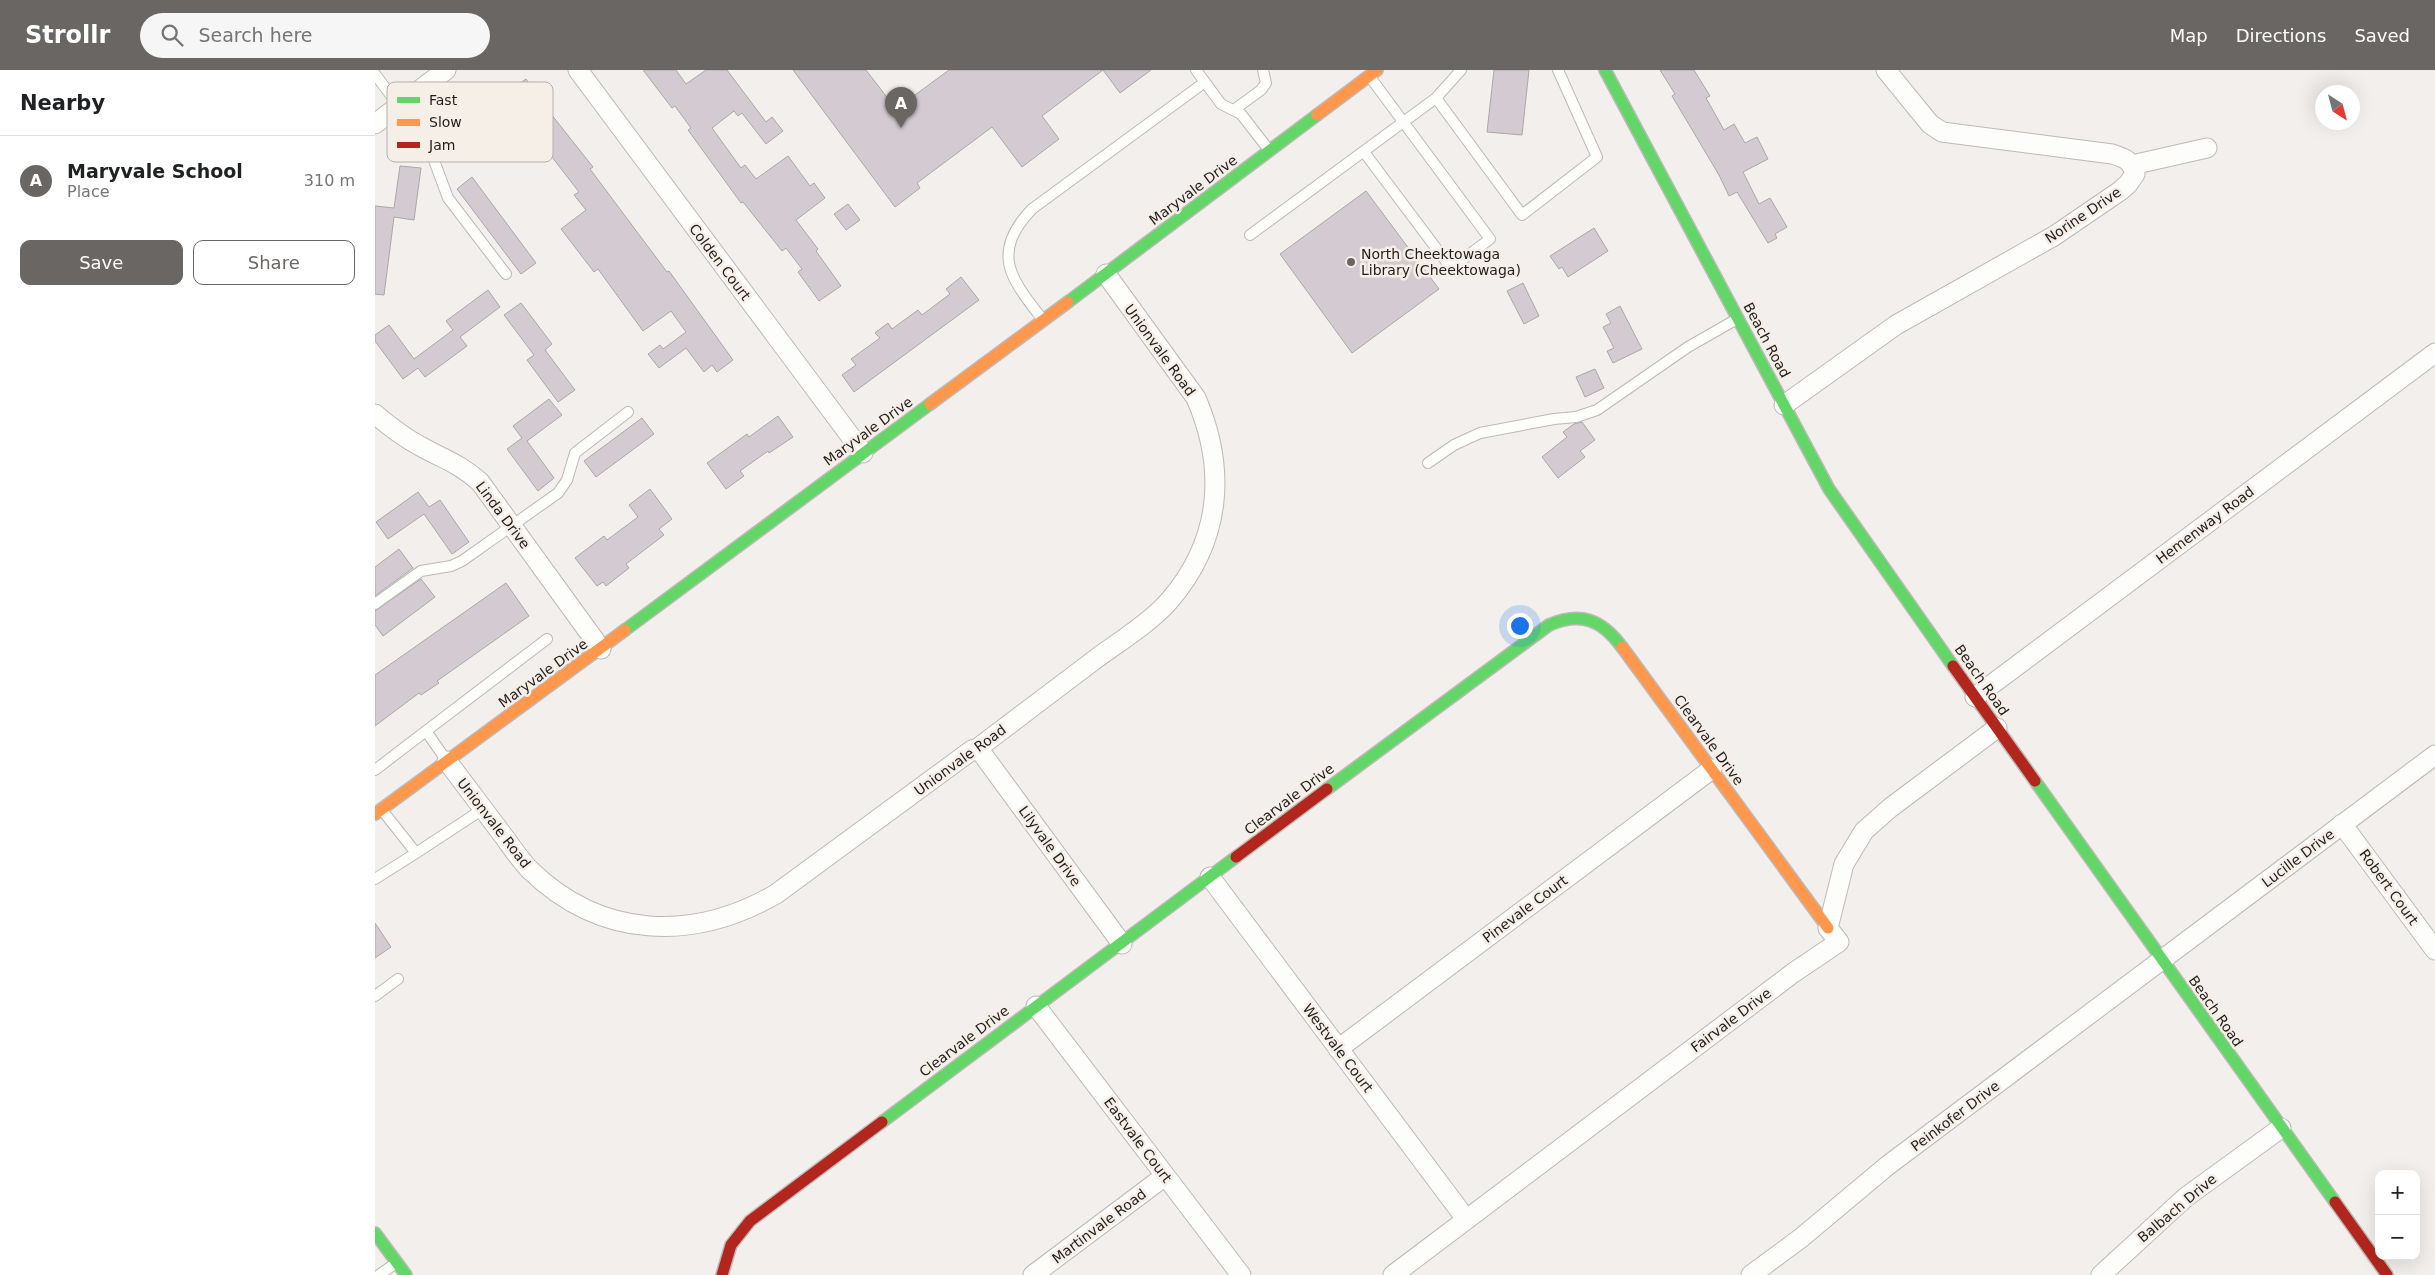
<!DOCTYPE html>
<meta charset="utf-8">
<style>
:root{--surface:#fff;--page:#f6f6f6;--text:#202124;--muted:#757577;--line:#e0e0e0;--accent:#6a6664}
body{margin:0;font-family:"DejaVu Sans",sans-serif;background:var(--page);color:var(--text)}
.controls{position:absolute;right:15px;bottom:15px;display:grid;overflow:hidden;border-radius:10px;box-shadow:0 5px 20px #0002}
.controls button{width:45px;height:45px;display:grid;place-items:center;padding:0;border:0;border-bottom:1px solid var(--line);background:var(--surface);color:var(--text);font:25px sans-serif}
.compass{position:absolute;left:1940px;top:15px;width:45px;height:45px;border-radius:50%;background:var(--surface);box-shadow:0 5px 20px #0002;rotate:144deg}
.you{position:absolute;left:1144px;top:555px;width:18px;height:18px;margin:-12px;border:4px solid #fff;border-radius:50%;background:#1a73e8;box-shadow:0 0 0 8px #1a73e833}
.badge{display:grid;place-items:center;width:32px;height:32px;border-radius:50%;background:var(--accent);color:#fff;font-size:16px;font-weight:700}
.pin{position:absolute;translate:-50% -41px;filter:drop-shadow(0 1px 2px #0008)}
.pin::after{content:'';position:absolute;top:26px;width:18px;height:15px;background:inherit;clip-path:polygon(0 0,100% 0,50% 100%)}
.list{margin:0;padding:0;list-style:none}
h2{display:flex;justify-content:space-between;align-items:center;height:65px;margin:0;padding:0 20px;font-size:21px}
h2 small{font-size:16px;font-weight:400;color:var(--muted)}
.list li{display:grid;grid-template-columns:32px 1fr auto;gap:15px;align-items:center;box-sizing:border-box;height:90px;padding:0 20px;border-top:1px solid var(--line)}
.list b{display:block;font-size:19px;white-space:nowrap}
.list p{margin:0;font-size:16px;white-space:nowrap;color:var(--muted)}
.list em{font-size:16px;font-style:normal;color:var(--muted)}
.actions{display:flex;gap:10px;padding:15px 20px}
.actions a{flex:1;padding:11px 0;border:1px solid var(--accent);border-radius:10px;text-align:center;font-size:18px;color:var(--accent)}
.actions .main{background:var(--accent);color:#fff}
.icon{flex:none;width:28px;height:28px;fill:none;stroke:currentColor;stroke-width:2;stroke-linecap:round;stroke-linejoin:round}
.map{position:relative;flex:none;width:2060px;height:1205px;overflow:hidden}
header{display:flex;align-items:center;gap:30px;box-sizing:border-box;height:70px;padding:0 25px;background:var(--accent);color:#fff}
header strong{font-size:24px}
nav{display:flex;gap:28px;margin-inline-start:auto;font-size:18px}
.search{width:350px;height:45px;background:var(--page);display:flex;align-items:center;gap:12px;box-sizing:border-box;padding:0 18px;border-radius:28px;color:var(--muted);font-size:19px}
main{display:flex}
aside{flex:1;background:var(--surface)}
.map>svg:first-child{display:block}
</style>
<header>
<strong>Strollr</strong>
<div class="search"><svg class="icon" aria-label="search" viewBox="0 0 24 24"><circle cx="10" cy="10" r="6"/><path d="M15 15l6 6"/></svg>Search here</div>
<nav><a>Map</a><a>Directions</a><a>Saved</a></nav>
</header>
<main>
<aside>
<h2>Nearby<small></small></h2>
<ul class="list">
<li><span class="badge">A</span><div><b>Maryvale School</b><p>Place</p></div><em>310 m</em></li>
</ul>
<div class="actions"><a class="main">Save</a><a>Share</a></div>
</aside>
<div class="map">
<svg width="2060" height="1205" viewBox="0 0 2060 1205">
<rect width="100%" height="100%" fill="#f2efec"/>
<!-- building -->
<path fill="#d4cbd2" stroke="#aaa7a7" d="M268 0H301L311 14 331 0H352L391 52 397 47 408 61 391 74 367 43 363 46 359 41 337 58 366 98 370 95 381 109 413 86 435 116 439 113 450 128 421 150 443 179 441 181 466 216 444 231 423 202 427 199 411 178 407 181 368 132 366 133 313 60 316 58 300 36 297 38Z
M418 0H491L521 39 574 0H776L745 23 728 0 667 46 684 69 647 97 617 57 542 113 545 118 520 137Z
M1119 0H1154L1147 65 1112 62Z
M1285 0H1319L1335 26 1331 28 1349 60 1359 54 1370 73 1382 67 1393 89 1368 102 1384 134 1395 128 1412 157 1400 164 1402 168 1393 173 1362 122 1354 126 1344 105 1297 26 1300 24Z
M151 9 168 34 218 97 215 99 292 202 294 201 358 290 342 302 337 295 329 302 311 278 284 298 273 284 285 275 288 279 311 262 296 241 268 261 223 199 219 202 186 159 211 140 199 125 204 122 170 78 167 81 152 62 156 59 131 23Z
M25 96 46 98 39 150 19 147 9 225 0 224V136L19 138Z
M97 107 161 193 146 204 82 119Z
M991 121 1064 219 977 283 905 184Z
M473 134 485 150 471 160 459 144Z
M1219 158 1233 181 1193 207 1187 197 1184 199 1175 186Z
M586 207 604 230 479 322 467 305 481 295 476 289 505 268 500 263 513 253 517 259 543 240 547 245 575 224 571 219Z
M1148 213 1164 246 1149 254 1132 221Z
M113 220 125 237 85 267 92 276 50 307 43 298 28 309 0 271V265L14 255 39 289 78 260 71 251Z
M146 233 177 274 170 280 200 320 183 332 152 290 159 285 129 245Z
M1245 236 1267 279 1238 293 1232 281 1239 278 1228 257 1236 253 1231 244Z
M1220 299 1229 318 1210 327 1201 307Z
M174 329 187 345 152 371 179 408 163 421 132 379 147 368 138 356Z
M403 346 418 367 394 383 393 381 365 401 369 406 351 419 332 393 372 364 374 367Z
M267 348 279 364 221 407 209 391Z
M1207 352 1220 370 1205 381 1210 387 1183 408 1167 387 1192 367 1188 362 1199 354Z
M275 419 297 449 284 459 289 465 251 494 254 498 231 516 228 512 222 516 200 488 229 466 232 470 263 447 254 435Z
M43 422 54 437 65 430 94 472 77 484 49 444 13 469 1 452Z
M24 479 38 498 0 526V497Z
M46 509 60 527 8 566 0 555V541Z
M131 513 154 546 62 611 64 613 46 625 44 623 0 656V605Z
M0 853 16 877 0 888Z"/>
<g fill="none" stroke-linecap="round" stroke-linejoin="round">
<!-- lane casing -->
<g stroke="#bcb9b7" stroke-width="12">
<path id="lane" d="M821 0 846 34 866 44 894 80
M0 4 54 77 73 128 131 204
M1061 28 1147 145 1222 87 1183 0
M860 39 886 20 891 13 888 0
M989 82 1076 198 1115 169 995 7
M875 165 1061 28 1086 0
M668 250C637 210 614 184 657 139L830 12
M1053 393 1079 375 1105 363 1179 349 1201 347 1222 340 1313 277 1362 249
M0 534 46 501 76 496 87 491 183 423 192 410 200 383 253 342
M51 661 172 569
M0 700 51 661 71 690
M7 740 41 783 108 739
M0 809 41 783
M0 926 23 909
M4 1205 21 1193"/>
</g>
<!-- street casing -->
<g stroke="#bcb9b7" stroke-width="21">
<path id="street" d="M203 0 488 383
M0 54 71 0
M1757 95 1832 78
M1409 335 1521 255 1679 166 1745 121 1753 114 1760 104C1756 90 1750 88 1737 84L1567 62 1555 54 1511 0
M0 344C14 356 28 367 45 376 70 390 82 392 105 412L226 579
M1600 627 2060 283
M603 678 747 874
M72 691C90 715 109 740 127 764 136 776 145 790 155 800 226 869 318 872 401 824L597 680 603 678C641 649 680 620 718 591 743 572 774 554 795 530 846 470 852 400 821 328L731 204
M1967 754 2060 880
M835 807 1091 1149
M661 936 866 1205
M963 979 1337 699
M658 1205 790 1106
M1018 1205 1418 903 1464 872 1453 858 1469 794 1489 761 1515 738 1622 658
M1376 1205 1426 1168 1512 1096 2060 685
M1726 1205 1811 1127 1906 1058"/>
</g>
<!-- fast casing -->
<g stroke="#bcb9b7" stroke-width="14">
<path id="fast" d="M1230 0 1454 419 1578 596
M693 232 942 45
M250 560 555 334
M1660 711 1960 1132
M952 719 1174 555C1206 541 1227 550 1247 577
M507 1052 861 787
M0 1163 31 1205"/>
</g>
<!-- slow casing -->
<g stroke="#bcb9b7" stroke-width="14">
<path id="slow" d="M942 45 1002 0
M555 334 693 232
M1247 577 1453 858
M0 744 250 560"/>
</g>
<!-- jam casing -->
<g stroke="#bcb9b7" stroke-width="14">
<path id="jam" d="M1578 596 1660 711
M861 787 952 719
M1960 1132 2012 1205
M347 1205 356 1175 375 1151 507 1052"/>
</g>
<!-- lane -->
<use href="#lane" stroke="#fdfdfc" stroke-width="10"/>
<!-- street -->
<use href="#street" stroke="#fdfdfc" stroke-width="19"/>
<!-- fast -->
<use href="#fast" stroke="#63d668" stroke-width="11"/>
<!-- slow -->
<use href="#slow" stroke="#ff974d" stroke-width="11"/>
<!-- jam -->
<use href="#jam" stroke="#b3261e" stroke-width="11"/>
</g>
<!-- markers -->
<circle fill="#6a6664" stroke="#f6efe8" stroke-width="2" cx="976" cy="192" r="5"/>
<g text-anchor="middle" stroke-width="5" stroke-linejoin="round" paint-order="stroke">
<!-- street labels -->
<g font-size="14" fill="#201d1b" stroke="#f6efe8">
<text transform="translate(818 120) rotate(-37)" y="5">Maryvale Drive</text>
<text transform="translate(1708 145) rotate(-34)" y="5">Norine Drive</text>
<text transform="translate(345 192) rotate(53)" y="5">Colden Court</text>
<text transform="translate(1392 270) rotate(62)" y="5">Beach Road</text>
<text transform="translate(785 280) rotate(54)" y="5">Unionvale Road</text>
<text transform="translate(493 361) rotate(-36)" y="5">Maryvale Drive</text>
<text transform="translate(128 445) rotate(53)" y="5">Linda Drive</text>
<text transform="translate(1830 455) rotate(-37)" y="5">Hemenway Road</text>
<text transform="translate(168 603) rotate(-36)" y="5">Maryvale Drive</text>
<text transform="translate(1607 610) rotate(55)" y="5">Beach Road</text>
<text transform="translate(1334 670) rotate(54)" y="5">Clearvale Drive</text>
<text transform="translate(585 690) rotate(-36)" y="5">Unionvale Road</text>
<text transform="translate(914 729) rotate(-37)" y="5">Clearvale Drive</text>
<text transform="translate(119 753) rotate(52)" y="5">Unionvale Road</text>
<text transform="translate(675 776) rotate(54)" y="5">Lilyvale Drive</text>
<text transform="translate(1923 788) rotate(-37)" y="5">Lucille Drive</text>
<text transform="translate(2014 817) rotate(54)" y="5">Robert Court</text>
<text transform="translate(1150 839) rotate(-37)" y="5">Pinevale Court</text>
<text transform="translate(1841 941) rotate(55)" y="5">Beach Road</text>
<text transform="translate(1356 950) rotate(-37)" y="5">Fairvale Drive</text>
<text transform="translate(589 971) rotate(-37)" y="5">Clearvale Drive</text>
<text transform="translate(963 978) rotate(53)" y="5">Westvale Court</text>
<text transform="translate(1580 1046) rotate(-37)" y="5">Peinkofer Drive</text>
<text transform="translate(763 1070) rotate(53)" y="5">Eastvale Court</text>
<text transform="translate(1802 1138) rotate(-40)" y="5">Balbach Drive</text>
<text transform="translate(724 1156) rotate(-37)" y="5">Martinvale Road</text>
</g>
<!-- poi labels -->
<g font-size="14" fill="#201d1b" stroke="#f6efe8" text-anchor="start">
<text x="986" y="189">North Cheektowaga<tspan x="986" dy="16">Library (Cheektowaga)</tspan></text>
</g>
</g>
<!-- legend -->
<rect x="12" y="12" width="166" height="80" rx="8" fill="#f6efe8" stroke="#b6b0aa" stroke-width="1"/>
<rect x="22" y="27" width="23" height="6" fill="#63d668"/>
<rect x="22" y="49" width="23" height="7" fill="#ff974d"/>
<rect x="22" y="72" width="23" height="6" fill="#b3261e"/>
<g font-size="14" fill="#201d1b">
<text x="54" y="35">Fast</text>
<text x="54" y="57">Slow</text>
<text x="54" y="80">Jam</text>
</g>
</svg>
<div class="controls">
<button>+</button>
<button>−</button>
</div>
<svg class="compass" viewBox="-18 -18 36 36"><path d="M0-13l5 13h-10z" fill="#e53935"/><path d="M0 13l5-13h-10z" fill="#757577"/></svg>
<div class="you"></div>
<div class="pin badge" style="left:526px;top:58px">A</div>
</div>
</main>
